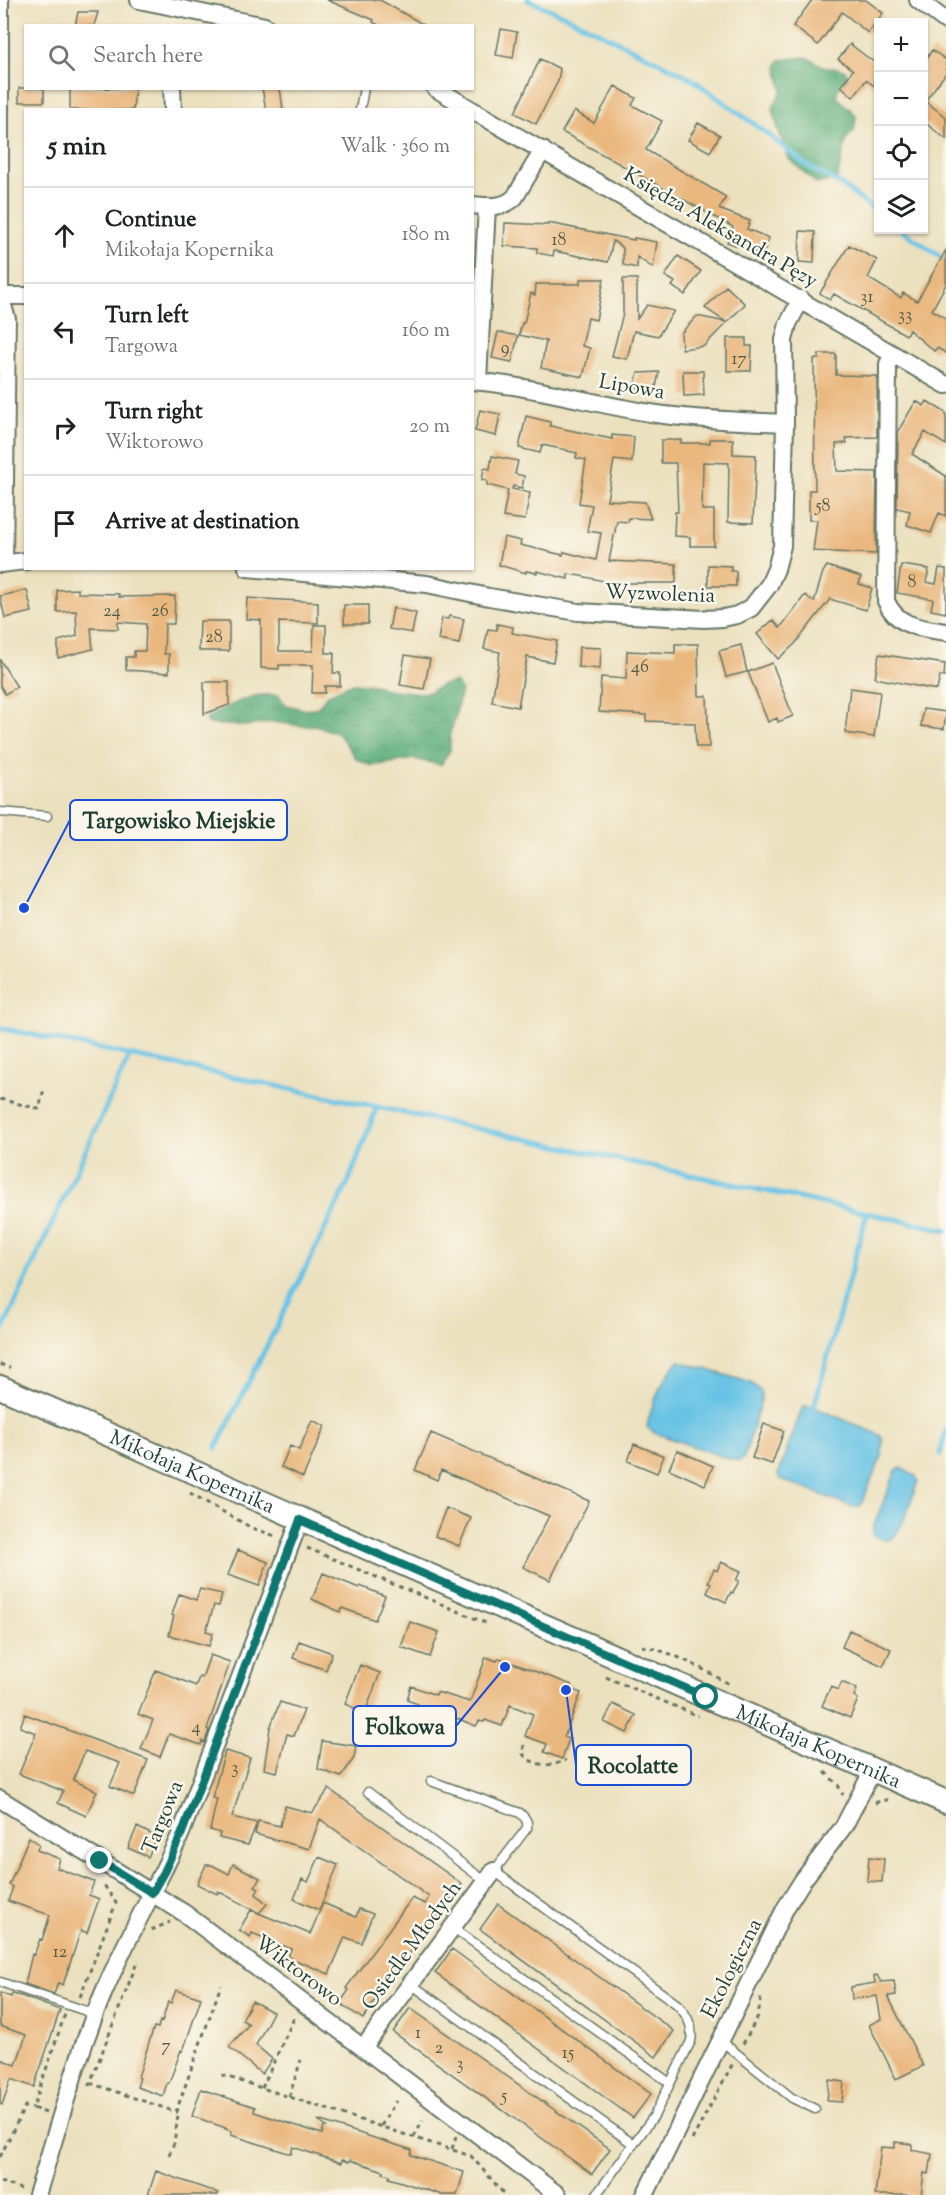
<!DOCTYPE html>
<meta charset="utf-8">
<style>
:root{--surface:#fff;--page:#f6f6f6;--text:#202124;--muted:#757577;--line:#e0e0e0}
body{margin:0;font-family:"Sorts Mill Goudy",serif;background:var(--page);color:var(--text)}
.controls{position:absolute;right:18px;top:18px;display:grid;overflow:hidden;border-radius:0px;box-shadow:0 2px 4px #0004}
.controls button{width:54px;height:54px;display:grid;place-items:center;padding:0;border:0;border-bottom:2px solid var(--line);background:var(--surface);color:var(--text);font:30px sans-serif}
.stop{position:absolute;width:18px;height:18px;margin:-14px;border:4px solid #0f766e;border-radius:50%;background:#fff}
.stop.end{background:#0f766e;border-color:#fff;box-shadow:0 2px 6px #0008}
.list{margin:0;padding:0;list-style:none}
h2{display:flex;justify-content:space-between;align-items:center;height:78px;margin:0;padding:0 24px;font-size:26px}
h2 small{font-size:20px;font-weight:400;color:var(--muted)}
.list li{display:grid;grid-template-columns:39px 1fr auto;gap:18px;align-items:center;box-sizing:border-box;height:96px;padding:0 24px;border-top:2px solid var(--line)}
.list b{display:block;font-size:22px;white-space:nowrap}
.list p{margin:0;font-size:20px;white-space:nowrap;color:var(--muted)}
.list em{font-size:20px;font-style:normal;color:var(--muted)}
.icon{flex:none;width:33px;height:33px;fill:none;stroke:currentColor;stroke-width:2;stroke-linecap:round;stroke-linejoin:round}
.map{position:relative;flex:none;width:946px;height:2195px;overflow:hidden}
.search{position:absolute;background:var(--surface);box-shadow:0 2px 4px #0004;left:24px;top:24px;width:450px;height:66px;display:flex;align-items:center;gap:15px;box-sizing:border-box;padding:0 21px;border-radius:0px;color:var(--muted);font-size:22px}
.panel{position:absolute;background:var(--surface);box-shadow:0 2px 4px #0004;left:24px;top:108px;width:450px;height:462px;border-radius:0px}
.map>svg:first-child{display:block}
</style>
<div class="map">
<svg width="946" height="2195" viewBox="0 0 946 2195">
<defs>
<pattern id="forest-crowns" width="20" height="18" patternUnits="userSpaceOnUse" patternTransform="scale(1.5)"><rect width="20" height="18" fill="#5aac7a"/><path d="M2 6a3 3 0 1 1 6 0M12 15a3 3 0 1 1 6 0" fill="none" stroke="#4a8d65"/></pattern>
</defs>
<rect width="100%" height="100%" fill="#fbf7ec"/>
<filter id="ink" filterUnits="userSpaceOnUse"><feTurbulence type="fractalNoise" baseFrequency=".0167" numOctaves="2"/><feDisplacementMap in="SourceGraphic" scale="12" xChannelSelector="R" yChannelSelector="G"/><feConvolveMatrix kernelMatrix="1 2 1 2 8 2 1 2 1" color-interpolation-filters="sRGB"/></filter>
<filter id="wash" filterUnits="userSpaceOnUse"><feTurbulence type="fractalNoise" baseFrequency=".008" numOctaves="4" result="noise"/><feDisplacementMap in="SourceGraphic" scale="24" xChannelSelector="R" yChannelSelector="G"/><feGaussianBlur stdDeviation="1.35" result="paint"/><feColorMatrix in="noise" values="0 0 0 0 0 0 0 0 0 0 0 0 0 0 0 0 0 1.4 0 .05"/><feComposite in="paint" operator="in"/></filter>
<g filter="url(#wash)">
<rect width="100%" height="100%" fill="#ece1bf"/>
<!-- forest -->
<path fill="url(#forest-crowns)" stroke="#3c7457" stroke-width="1.5" d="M806 57 826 68H838L846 71 847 77 838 89 836 96 856 115 854 131 847 138 837 179 817 184 788 158 772 110 782 90 777 66 780 60Z
M455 682 461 690 455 718 450 733V750L441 765 414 759 372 766 356 759 339 734 315 725 302 726 274 722 245 726 208 724 206 719C211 714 216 713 222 710 242 699 255 693 278 695L286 705 306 710 318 707 328 694 353 683 375 685 385 689 420 693 430 692 442 685Z"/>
<!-- water -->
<path fill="#67c3e5" stroke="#43808c" stroke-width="1.5" d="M679 1361 751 1383 761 1391V1400L744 1458 739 1461 729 1459 655 1433 647 1427C651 1404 663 1377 679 1361Z
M803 1406 814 1407 880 1435 883 1439 882 1456 860 1506 853 1507 780 1479 778 1475Z
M900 1468 916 1476 918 1481C913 1494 902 1533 891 1539 885 1543 878 1538 873 1534V1528L896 1470Z"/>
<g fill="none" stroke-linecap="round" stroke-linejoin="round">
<!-- stream -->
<path stroke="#67c3e5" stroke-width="5" d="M528 0 568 17 689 77 765 132 807 166 840 184 878 213
M902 230 946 261
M0 1028 377 1107 946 1230
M0 1336 130 1055
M814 1407 867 1213
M216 1448 348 1183 377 1107
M940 1454 946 1430"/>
</g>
<g id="blocks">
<!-- building -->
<path fill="#eab87f" d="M327 0H380L426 26H380L373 22 374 20Z
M812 0H866L883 13 868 33 842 12 818 45 793 26Z
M78 12H98L94 26H75Z
M501 29 517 32 513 58 496 55Z
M850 44 879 66V89L866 80 853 97 841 86 853 70 838 59Z
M932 50 946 60V73L925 101 946 117V139L924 122V62Z
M540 59 560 69 558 81 536 124 515 113Z
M615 86 636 98 632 105 662 121 646 150 726 197 719 209 750 221 747 229 769 238 764 252 757 249 756 253 727 242 733 227 562 132 574 111 594 123Z
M19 88H44V102H19Z
M70 88H135L133 110H70Z
M262 88H280L283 110H266Z
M698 123 720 135 710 152 688 140Z
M505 223 548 225V223L634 240V238L657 242 653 268 637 257V268L623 265V248L613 241 608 262 554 251 553 256 537 253V248L504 246Z
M800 231 815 232 814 263 799 262Z
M849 245 877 260 868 278 901 298 903 293 917 301 946 250V284L932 310 946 318V353L937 348 934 351 909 330 906 335 834 294 830 300 820 293Z
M678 256 701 271 685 295 672 286 675 282 665 276Z
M580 279H604L596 320 588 318 582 346 590 348 583 377 541 368 546 341 519 335 522 323H524L531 293 535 295 536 284H580Z
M623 279H637V319L647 305 674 311 658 336 634 331 627 359 612 356 623 314Z
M726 286 745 304 704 346 682 349 681 333 697 316 726 322 705 308Z
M498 332 518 336 512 362 492 358Z
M727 338H746V346H752L751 371H727Z
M819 354H836V375L877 376V437L846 438 847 443 836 444 837 471 877 472 876 554 813 551 817 520H809V490H815L814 359H819Z
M683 371H703L704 395 684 396Z
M659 372 655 392 634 387 638 373Z
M916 401 924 406 927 401 946 413V445L925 432 912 454 946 476V516L939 513 931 533 907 525 910 511 897 508 898 431Z
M480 410 500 414 496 436 475 431Z
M526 416 550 422V426L612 439V435L634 437 632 462 614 460 607 500 645 502 651 519 629 518 628 522 617 521 609 561 676 564V583H604V581L581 576 568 574V579L537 571V573L526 571V573L499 565 504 537 521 541 520 545 563 555 564 552 596 560 601 533 587 531 592 505 579 503 586 460 576 458 577 453 567 451V450L542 445 540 453 519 448Z
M710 439H733V454L756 455 753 523 728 522 729 463 703 462 702 510H714V546H690V537L674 536 675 512H678L676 463H661V440H681V443H710Z
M492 456 518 461 515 474 524 476 522 488 513 486 512 489 530 493 525 520 503 517 508 490 487 485V481L482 480 484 468 490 469Z
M708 565 731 566V571H736V586H708Z
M901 565 929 569 926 582 936 584 939 568 946 569V613L931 610 933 599 897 593Z
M827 566 861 577 859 584 872 588 866 610 830 599 795 644 778 659 757 634 773 620 780 628 805 595 814 602 823 572Z
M78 589V593L119 594V597L175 596 174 624H165L164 654H169V673L126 670V657H134V651H145L146 624 118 622V629L91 628 93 649 58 658V641L77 636 76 611 57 612V590Z
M27 590 32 612 5 618 0 596Z
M247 598 318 602V623L279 622V651H313L314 625H326V653H334L333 673H340V686H325V693H312L313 665H279V669L261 668V620L246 619Z
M344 605H368V624H344Z
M393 608 416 613 412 633 389 629Z
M449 616 464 619 459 644 438 640 442 618 448 619Z
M200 621H229V651H199Z
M497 624 513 627 512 633 557 641 553 662 527 657 518 707 492 702 500 652 484 649 488 629 497 630Z
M675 644H698L699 696H707L709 747H696L695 723 646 721V715L599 712 601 677 626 679 627 651 675 653Z
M741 645 747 672 726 677 719 651Z
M579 647 601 648 600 669 578 667Z
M879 654 945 664 944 677 940 676 937 690 875 678Z
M405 655 430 659 424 689 400 685Z
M0 660 17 687 5 694 0 685Z
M772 663 793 716 778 722 777 718 768 722 748 672Z
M204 682H229V705L204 714Z
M850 688 880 692 874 737 845 733Z
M923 709 946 712 944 729 921 726Z
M312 1420 325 1426 303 1477 281 1467 290 1446 299 1450Z
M764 1424 784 1431 772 1464 752 1458Z
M431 1433 589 1501 550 1580 523 1567 549 1516 441 1470 437 1480 415 1470Z
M634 1444 664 1456 657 1473 628 1461Z
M677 1450 713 1466 705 1485 669 1469Z
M446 1508 471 1518 459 1546 435 1536Z
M238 1550 268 1562 259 1586 228 1575Z
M721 1562 741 1571 736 1580 739 1581 733 1593 731 1592 726 1602 707 1593 711 1583 708 1582 714 1569 717 1571Z
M323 1573 359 1588 360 1586 385 1596 375 1620 342 1608 340 1612 312 1599Z
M200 1589 222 1594 219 1606 214 1605 206 1631 213 1633 209 1646 169 1635 174 1616 172 1615 179 1594 196 1600Z
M410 1622 439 1632 430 1657 401 1647Z
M849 1630 891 1649 883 1666 842 1647Z
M299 1641 332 1653 326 1670 293 1658Z
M210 1655 230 1662 207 1729 209 1730 205 1742 202 1741 201 1745 169 1734 160 1757 141 1749 153 1720 138 1714 156 1670 196 1686 199 1677 202 1678Z
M486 1657 497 1661 499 1658 572 1685 570 1689 581 1693 564 1737 569 1739 562 1759 544 1752 547 1744 525 1736 533 1714 510 1705 502 1726 485 1720 484 1722 479 1721 476 1726 434 1709 427 1739 411 1732 418 1704 407 1700 411 1686 436 1695 437 1692 470 1702Z
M360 1665 380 1673 365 1713 345 1704Z
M842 1682 857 1689 854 1696 858 1699 850 1718 822 1706 831 1686 838 1690Z
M280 1702 304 1710 294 1736 287 1734 277 1772 264 1769 270 1728Z
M613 1704 636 1715 627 1733 604 1722Z
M25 1714 148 1760 134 1796 110 1786 120 1763 85 1751 73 1780 97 1791 86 1816 58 1803 63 1791 19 1774 36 1733 20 1727Z
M322 1741 356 1746 354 1758 341 1777 318 1769Z
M225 1751 250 1758 232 1817 257 1823 248 1845 219 1838 220 1833 210 1830 217 1799 212 1798Z
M329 1789 462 1884 370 2007 371 2008 363 2019 340 2003 349 1990 346 1988 412 1898 425 1904 429 1897 320 1819 309 1849 255 1834 258 1821 280 1826 285 1806 312 1813Z
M137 1827 157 1837 148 1857 128 1848Z
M29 1837 39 1844 37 1850 60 1859 57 1868 94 1882 89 1895 99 1899 87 1933 81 1930 63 1985 58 1983 54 1994 25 1984 32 1954 34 1955 40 1939 42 1940 50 1915 8 1901 13 1887 9 1885Z
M319 1857 338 1865 319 1910 294 1899 302 1879 308 1882Z
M869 1857 884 1859 882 1882 867 1881Z
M233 1864 260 1878 255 1886 259 1888 256 1894 267 1904 259 1913 218 1891 217 1894 197 1884 206 1865H212L229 1874Z
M323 1903 356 1917 359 1909 373 1914 361 1943 345 1937 329 1974 288 1957 291 1949 252 1933 250 1937 239 1930 251 1910 310 1934Z
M498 1904 674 2031 656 2057 480 1929Z
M452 1949 651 2094 633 2118 435 1973Z
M877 1975 881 1982 894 1981 896 1995 888 1996 923 2066 896 2079 869 2025 881 2019 877 1996 852 1999 851 1987 875 1983 874 1976Z
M176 1990 201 1998 183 2051 181 2050 169 2083H167L163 2096 137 2087 140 2078 138 2077 154 2027 158 2028 160 2021 162 2022 168 2002 171 2003Z
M0 1993 11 1997 12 1994 21 1996 60 2010 34 2087 11 2079 2 2105 0 2104V2059L16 2065 26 2035 0 2026Z
M252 2001 273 2012 256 2045 272 2059 262 2074 229 2047 249 2024 242 2020Z
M410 2008 610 2149 592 2174 393 2032Z
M829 2080 844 2082 842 2102 827 2101Z
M201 2089 255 2107 254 2112 322 2134 324 2127H326L318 2120 412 2150 411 2155 464 2172 457 2195H442L389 2178 390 2175 383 2173 384 2171 350 2160 349 2162 342 2160 341 2163 293 2147 291 2154 231 2135 232 2131 225 2129 226 2128 192 2116Z
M895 2142 912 2144V2150L932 2154 929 2174 924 2173 921 2195H875L881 2147 895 2148Z
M156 2171 218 2193V2195H148Z"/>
</g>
</g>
<g filter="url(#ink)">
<use href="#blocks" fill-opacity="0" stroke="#677665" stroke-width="1.5"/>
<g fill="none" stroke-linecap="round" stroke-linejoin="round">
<!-- service casing -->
<g stroke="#677665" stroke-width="11">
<path id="service" d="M360 110 364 88
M0 812 47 816
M431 1781 520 1813C525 1818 528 1820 527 1828L494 1871 678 2005C687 2015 694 2027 691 2041L654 2116 596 2195
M368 1792 486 1882
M452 1927 670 2083
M0 1982 95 2014
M411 1984 633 2144
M720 2040 792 2098 815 2109"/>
</g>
<!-- minor casing -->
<g stroke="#677665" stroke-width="20">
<path id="minor" d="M0 0V296L7 319 4 563
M139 0 265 26
M918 0 946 21
M172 88 173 110
M435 88 472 110
M472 110 946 385
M472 205C488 206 503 209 515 197L543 150
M0 296H26
M893 354 888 364 886 601C897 627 921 628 946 632
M472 381C535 386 595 405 657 414 699 420 743 421 785 423
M478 381 487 206
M0 564 26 561
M247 568 427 584 489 597 578 612 704 619 723 618 737 615 751 608 769 585 776 569 782 546 785 423 784 340 788 324 801 299
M0 1799 184 1913 558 2195
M364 2047 494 1871
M37 2195C58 2129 76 2058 103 1994 126 1939 157 1887 181 1833L300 1520
M645 2195 786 1907 803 1880 844 1826 873 1770"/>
</g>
<!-- secondary casing -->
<g stroke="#677665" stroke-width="26">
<g id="secondary">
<path id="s1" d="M0 1387 946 1802"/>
</g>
</g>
<!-- path -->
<path stroke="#677665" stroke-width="3" stroke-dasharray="4.5 4.5" stroke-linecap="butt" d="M0 1099 39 1109 44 1089
M0 1364 10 1368
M190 1493 252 1528 278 1537
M307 1548 486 1623
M642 1646C674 1652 701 1668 729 1684
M606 1677 698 1716
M524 1745 523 1754C534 1767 552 1767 566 1760
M825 1772 838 1785 843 1795
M875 1803 883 1800H892
M151 1930 170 1922
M80 1997 116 1903 104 1885
M743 2044 758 2016 761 1998
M222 2075 471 2156 505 2195
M90 2083 176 2112 221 1985
M89 2086 138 1960
M262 2088 295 2016
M289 2097 301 2060
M46 2113 33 2108 65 2014
M381 2126 396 2101
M414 2137 423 2120
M692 2140 733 2063
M452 2149 456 2136
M169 2155 174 2143 178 2115 176 2112
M0 2157 25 2106 33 2108
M0 2182 21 2189"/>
<!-- service -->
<use href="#service" stroke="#fff" stroke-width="8"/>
<!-- minor -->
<use href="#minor" stroke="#fff" stroke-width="16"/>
<!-- secondary -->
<use href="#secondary" stroke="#fff" stroke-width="22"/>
</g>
</g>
<g fill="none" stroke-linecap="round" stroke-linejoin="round" filter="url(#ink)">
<!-- route -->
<path stroke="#0f766e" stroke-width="8" d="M100 1861 152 1893 164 1872 182 1833 300 1520 706 1697"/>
</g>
<g text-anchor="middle" stroke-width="5" stroke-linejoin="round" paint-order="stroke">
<!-- number labels -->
<g font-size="18" fill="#525c47">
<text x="559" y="245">18</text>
<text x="867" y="302">31</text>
<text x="905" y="320">33</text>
<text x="505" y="353">9</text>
<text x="739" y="364">17</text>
<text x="823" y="511">58</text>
<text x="912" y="587">8</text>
<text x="112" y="616">24</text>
<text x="160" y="616">26</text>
<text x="214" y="642">28</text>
<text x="640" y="672">46</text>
<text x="196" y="1732">4</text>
<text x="235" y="1773">3</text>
<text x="60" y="1957">12</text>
<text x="418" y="2038">1</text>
<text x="166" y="2051">7</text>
<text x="439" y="2053">2</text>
<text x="568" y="2058">15</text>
<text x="460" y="2069">3</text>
<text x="504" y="2101">5</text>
</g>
<!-- street labels -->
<g font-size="21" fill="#1f3d34" stroke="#fbf7ec">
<text transform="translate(721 227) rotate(30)" y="7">Księdza Aleksandra Pęzy</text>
<text transform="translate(632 386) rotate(10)" y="7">Lipowa</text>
<text transform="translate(660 593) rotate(2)" y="7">Wyzwolenia</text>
<text dy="7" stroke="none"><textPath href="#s1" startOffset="210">Mikołaja Kopernika</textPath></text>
<text dy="7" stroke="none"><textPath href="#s1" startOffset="894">Mikołaja Kopernika</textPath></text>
<text transform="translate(162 1817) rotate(-68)" y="7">Targowa</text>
<text transform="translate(411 1945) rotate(-54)" y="7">Osiedle Młodych</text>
<text transform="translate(731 1968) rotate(-63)" y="7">Ekologiczna</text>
<text transform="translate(299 1970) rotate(37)" y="7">Wiktorowo</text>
</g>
</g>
<!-- callouts -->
<path fill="none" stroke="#1d4ed8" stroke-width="2" d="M24 908L70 820M505 1667L456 1726M566 1690L576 1765"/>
<g fill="#1d4ed8" stroke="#fbf7ec" stroke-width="2">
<circle cx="24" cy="908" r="6"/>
<circle cx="505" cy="1667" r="6"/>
<circle cx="566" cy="1690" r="6"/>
</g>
<g fill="#fbf7ec" stroke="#1d4ed8" stroke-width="2">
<rect x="70" y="800" width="217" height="40" rx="6"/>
<rect x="353" y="1706" width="103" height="40" rx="6"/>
<rect x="576" y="1745" width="115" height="40" rx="6"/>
</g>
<g font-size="22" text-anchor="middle" font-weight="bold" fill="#1f3d34">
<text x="179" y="828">Targowisko Miejskie</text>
<text x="405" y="1734">Folkowa</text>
<text x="633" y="1773">Rocolatte</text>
</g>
</svg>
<div class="controls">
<button>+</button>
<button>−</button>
<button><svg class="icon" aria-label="locate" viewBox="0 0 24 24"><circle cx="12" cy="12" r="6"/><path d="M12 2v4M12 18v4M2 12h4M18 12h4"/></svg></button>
<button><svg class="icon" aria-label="layers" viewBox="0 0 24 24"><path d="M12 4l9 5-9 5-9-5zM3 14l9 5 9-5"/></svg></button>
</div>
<div class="stop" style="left:706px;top:1697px"></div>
<div class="stop end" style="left:100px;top:1861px"></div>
<div class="search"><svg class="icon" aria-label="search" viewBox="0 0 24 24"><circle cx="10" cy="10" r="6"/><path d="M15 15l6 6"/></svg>Search here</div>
<section class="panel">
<h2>5 min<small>Walk · 360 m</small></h2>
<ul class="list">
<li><svg class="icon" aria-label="ahead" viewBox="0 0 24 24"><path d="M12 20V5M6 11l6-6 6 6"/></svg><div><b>Continue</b><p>Mikołaja Kopernika</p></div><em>180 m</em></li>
<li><svg class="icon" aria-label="left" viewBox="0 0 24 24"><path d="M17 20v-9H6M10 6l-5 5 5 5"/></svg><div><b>Turn left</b><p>Targowa</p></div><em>160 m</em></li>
<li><svg class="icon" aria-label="right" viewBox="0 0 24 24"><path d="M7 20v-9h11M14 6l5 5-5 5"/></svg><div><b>Turn right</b><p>Wiktorowo</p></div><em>20 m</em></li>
<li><svg class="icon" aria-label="arrive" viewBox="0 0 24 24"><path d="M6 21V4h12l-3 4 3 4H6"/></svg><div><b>Arrive at destination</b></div></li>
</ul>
</section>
</div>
